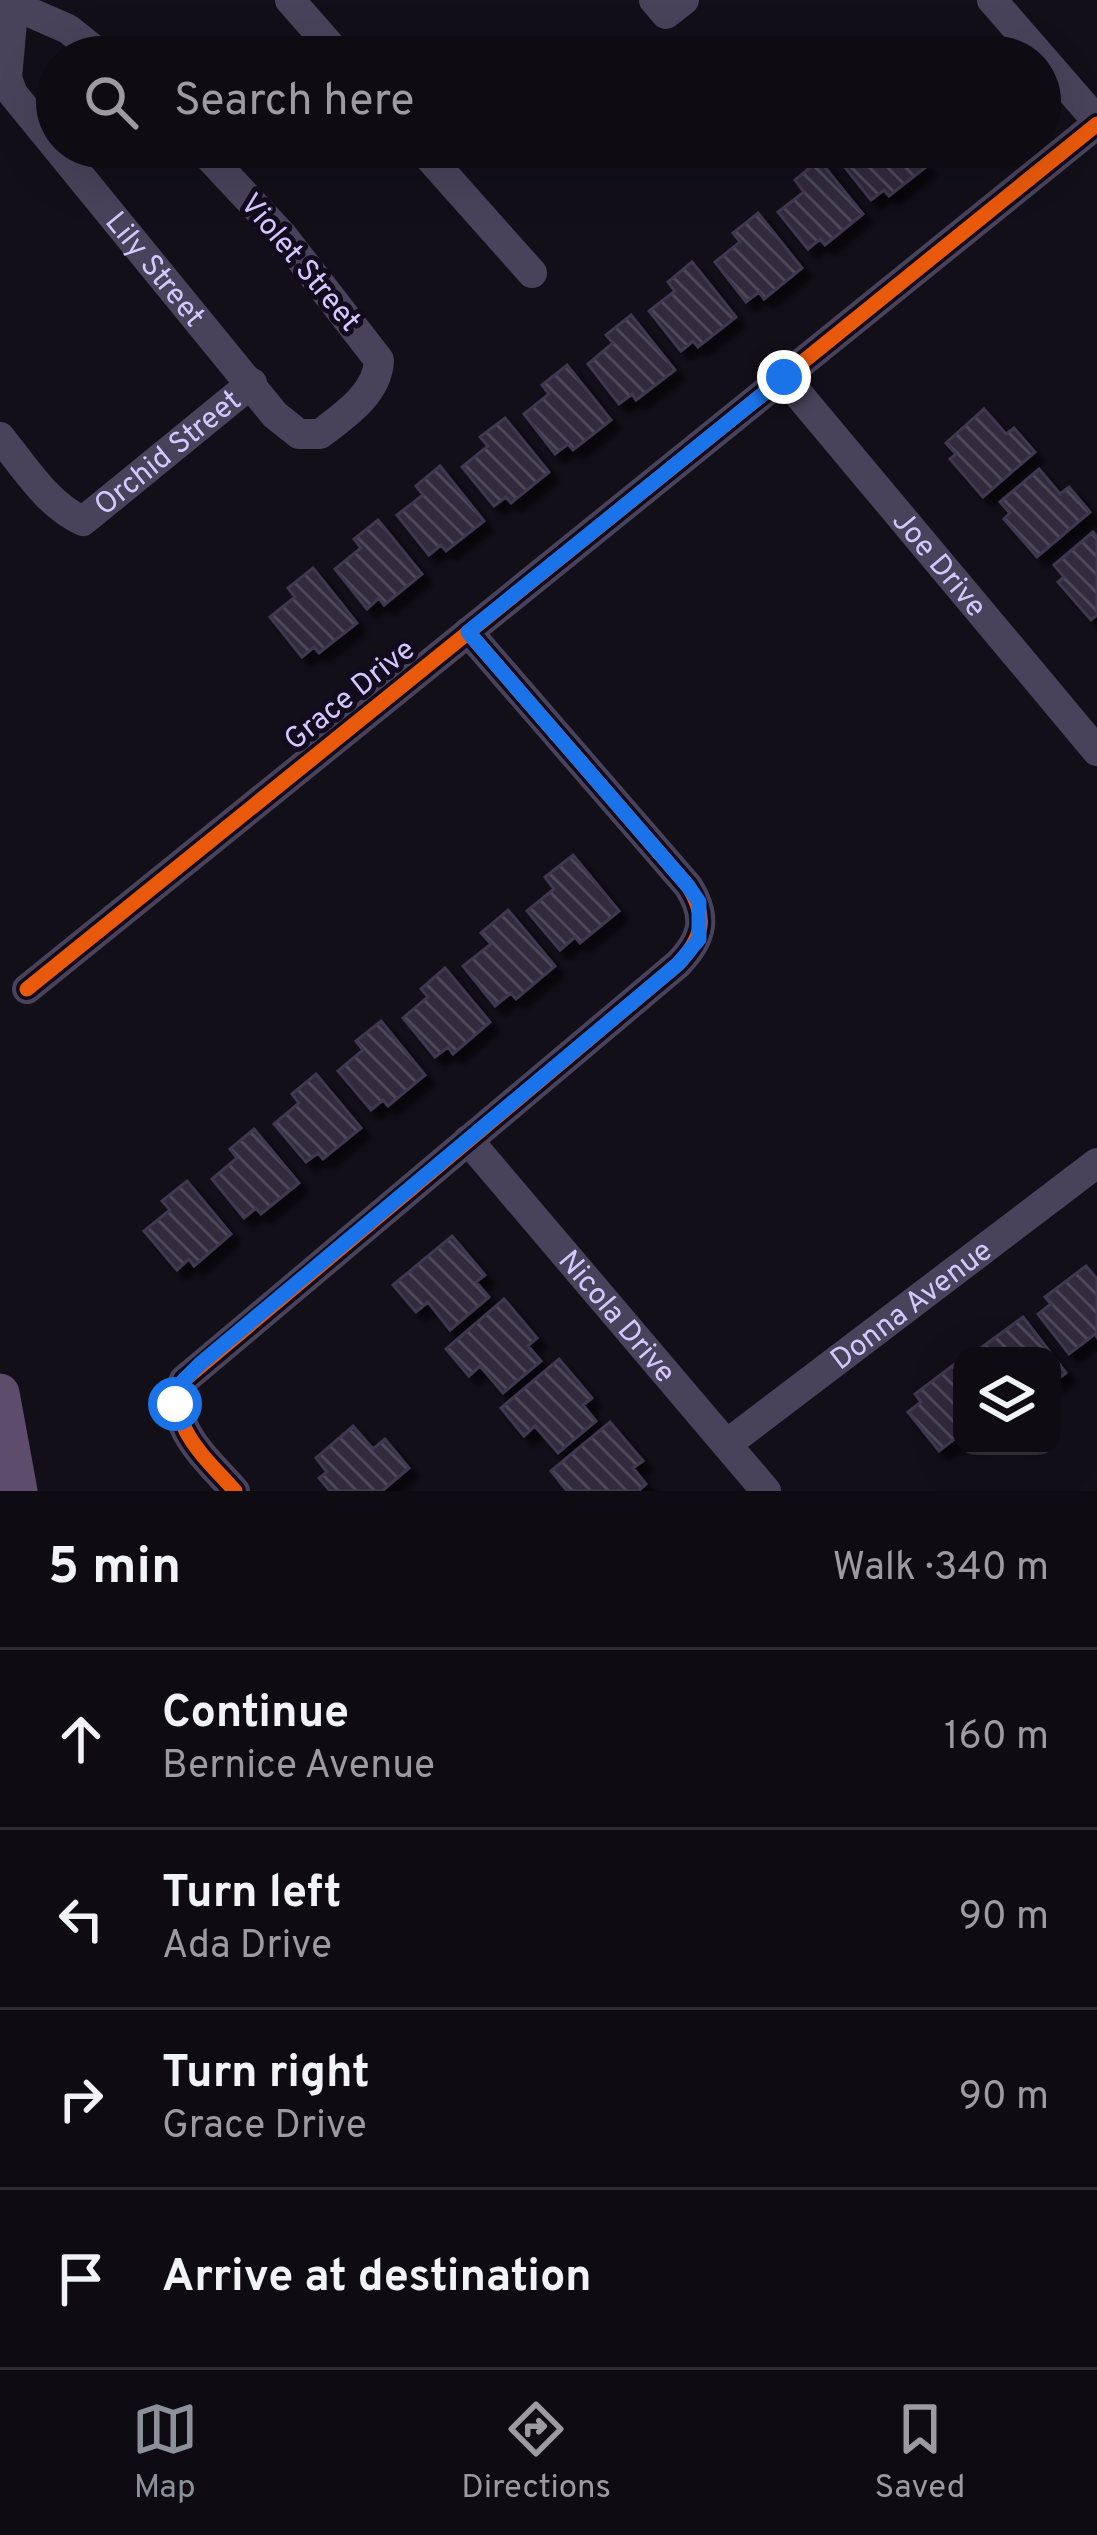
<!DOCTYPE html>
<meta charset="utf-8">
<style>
:root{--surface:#0e0b13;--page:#17141c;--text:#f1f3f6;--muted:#9b9ba0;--line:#2e2b33;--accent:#8c9099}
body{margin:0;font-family:Overpass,sans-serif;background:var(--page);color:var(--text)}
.controls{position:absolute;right:36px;bottom:36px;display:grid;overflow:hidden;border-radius:24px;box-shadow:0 12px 48px #0002}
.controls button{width:108px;height:108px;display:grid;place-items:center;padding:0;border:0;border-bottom:3px solid var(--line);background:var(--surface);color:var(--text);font:60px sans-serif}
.stop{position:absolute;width:36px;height:36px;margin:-27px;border:9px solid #1a73e8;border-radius:50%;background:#fff}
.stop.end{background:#1a73e8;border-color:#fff;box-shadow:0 3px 12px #0008}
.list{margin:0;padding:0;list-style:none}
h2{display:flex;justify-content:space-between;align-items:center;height:156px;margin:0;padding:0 48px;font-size:51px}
h2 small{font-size:39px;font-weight:400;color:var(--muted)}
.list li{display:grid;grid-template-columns:78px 1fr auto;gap:36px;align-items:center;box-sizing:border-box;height:180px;padding:0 48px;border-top:3px solid var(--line)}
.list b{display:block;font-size:45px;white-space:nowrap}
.list p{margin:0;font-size:39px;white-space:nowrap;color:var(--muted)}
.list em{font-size:39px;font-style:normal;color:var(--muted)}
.icon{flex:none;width:66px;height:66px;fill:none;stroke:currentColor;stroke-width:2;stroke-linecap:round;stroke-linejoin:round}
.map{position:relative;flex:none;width:1097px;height:1491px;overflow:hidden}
.search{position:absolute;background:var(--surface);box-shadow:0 12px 48px #0002;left:36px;right:36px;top:36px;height:132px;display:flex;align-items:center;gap:30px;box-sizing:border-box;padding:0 42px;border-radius:66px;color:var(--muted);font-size:45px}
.sheet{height:876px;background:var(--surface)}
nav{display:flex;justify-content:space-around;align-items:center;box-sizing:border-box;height:168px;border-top:3px solid var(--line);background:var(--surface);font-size:33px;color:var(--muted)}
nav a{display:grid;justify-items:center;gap:6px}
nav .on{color:var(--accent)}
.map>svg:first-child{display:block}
</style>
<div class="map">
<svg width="1097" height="1491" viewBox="0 0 1097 1491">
<defs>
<pattern id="building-back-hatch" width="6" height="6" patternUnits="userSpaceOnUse" patternTransform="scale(3)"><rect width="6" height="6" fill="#302b3d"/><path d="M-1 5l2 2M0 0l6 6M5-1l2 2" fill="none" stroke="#4d485a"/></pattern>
<filter id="shadow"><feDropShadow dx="9" dy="9" stdDeviation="3" flood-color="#0009"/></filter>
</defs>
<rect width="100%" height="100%" fill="#120f19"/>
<!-- building -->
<path fill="url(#building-back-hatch)" stroke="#40384f" stroke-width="3" filter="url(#shadow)" d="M856 147H912L927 166 889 196 884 190 871 200 839 160Z
M819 160 863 214 825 245 820 239 808 249 778 212 804 192 795 180Z
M758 213 802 268 764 299 759 292 746 302 715 262 740 242 733 233Z
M692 262 736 317 698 347 693 341 681 351 649 311 675 291 668 282Z
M631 315 675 370 636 400 632 394 619 404 588 364 613 343 606 335Z
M567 365 611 420 573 450 568 444 555 454 524 414 549 394 542 385Z
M984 409 1006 434 1014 428 1035 452 983 497 950 459 956 454 946 443Z
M505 418 549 472 511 503 506 497 494 506 462 467 488 446 480 437Z
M440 466 484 521 446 551 441 545 429 555 397 515 423 495 416 486Z
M1039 469 1060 494 1069 487 1090 512 1037 557 1004 519 1010 513 1000 502Z
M378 520 422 574 384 605 379 598 367 609 335 569 361 548 354 539Z
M1093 532 1097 537V615L1091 620 1058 582 1064 577 1054 565Z
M313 568 357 623 319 653 314 647 302 657 270 617 295 597 288 588Z
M573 855 619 911 580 943 575 937 560 950 527 911 554 889 545 877Z
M508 910 555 966 516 999 511 993 495 1006 463 966 491 944 481 933Z
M445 968 490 1022 453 1054 448 1047 435 1057 403 1018 428 997 421 989Z
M381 1021 425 1075 388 1106 383 1100 371 1110 338 1071 363 1050 356 1041Z
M316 1074 361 1128 323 1159 318 1153 306 1162 274 1124 299 1103 292 1094Z
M254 1129 299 1183 261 1214 256 1208 244 1218 212 1179 237 1158 230 1149Z
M187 1181 231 1234 194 1266 189 1259 177 1270 144 1231 170 1210 162 1201Z
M452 1236 485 1275 476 1282 489 1297 450 1330 428 1302 416 1312 393 1285Z
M1086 1266 1097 1279V1337L1095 1334 1069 1354 1038 1314 1051 1304 1045 1297Z
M504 1299 537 1338 528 1346 541 1361 503 1393 480 1366 469 1376 446 1349Z
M1023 1317 1066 1373 1052 1383V1356H986L981 1348Z
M559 1359 592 1398 583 1405 596 1421 558 1453 535 1426 524 1436 501 1408Z
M956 1363 962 1371V1433L939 1451 908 1412 921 1402 915 1394Z
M610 1422 643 1461 633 1468 646 1484 638 1491H567L551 1471Z
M353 1426 373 1449 385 1439 409 1468 382 1491H330L319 1478 327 1472 316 1458Z"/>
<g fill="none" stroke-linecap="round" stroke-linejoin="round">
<!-- minor -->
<g stroke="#48435a" stroke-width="30">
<path id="s1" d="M14 0 7 78 13 94 275 415 299 434H320C345 415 378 393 379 360L282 235 200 147"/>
<path d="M290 0 340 57"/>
<path d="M654 0 666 14 684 0"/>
<path d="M992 0 1097 121"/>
<path d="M13 5 68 29 103 57"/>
<path d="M420 147 532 273"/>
<path id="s2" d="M784 377 1097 751"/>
<path id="s3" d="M0 437C24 466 47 505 83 521L252 383"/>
<path d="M27 989 1097 124"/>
<path id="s4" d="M468 1140 766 1491"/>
<path id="s5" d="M727 1444 1097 1163"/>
<path d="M235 1491C208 1460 163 1424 184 1380L678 964C703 938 708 917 688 886L468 632"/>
</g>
<!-- major -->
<path stroke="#5d4c6c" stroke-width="39" d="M0 1393 18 1491"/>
<!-- cycleway casing -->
<g stroke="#110b1d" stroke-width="22">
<path id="cycleway" d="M27 989 1097 124
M235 1491C208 1460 163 1424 184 1380L678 964C703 938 708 917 688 886L468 632"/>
</g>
<!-- cycleway -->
<use href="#cycleway" stroke="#e8590c" stroke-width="15"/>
</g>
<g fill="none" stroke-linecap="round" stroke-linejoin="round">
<!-- route -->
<path stroke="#1a73e8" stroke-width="15" d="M175 1404 184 1380 200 1364 678 964 699 939V902L688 886 468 632 784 377"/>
</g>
<g text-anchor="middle" stroke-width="10" stroke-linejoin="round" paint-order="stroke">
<!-- street labels -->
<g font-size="30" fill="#d5c7ff" stroke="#110b1d">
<text transform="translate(301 262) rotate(50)" y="10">Violet Street</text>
<text dy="10" stroke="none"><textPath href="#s1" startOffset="321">Lily Street</textPath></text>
<text dy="10" stroke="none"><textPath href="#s3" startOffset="228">Orchid Street</textPath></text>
<text dy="10" stroke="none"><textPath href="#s2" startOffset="243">Joe Drive</textPath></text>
<text transform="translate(349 694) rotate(-39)" y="10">Grace Drive</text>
<text dy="10" stroke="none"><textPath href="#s5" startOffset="231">Donna Avenue</textPath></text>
<text dy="10" stroke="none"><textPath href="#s4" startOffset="231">Nicola Drive</textPath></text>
</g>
</g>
</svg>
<div class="controls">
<button><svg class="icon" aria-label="layers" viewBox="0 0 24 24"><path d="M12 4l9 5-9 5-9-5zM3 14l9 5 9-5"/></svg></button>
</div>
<div class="stop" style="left:175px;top:1404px"></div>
<div class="stop end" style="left:784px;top:377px"></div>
<div class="search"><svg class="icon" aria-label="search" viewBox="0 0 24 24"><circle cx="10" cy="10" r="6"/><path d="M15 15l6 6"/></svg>Search here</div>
</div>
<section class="sheet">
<h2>5 min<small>Walk · 340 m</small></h2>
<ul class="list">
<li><svg class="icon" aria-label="ahead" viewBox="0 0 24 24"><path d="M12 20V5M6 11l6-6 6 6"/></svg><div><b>Continue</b><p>Bernice Avenue</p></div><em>160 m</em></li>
<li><svg class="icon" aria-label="left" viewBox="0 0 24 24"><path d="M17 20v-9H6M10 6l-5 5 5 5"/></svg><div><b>Turn left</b><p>Ada Drive</p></div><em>90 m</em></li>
<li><svg class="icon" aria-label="right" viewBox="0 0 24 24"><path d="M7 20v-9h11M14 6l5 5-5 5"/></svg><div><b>Turn right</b><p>Grace Drive</p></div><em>90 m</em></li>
<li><svg class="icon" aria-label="arrive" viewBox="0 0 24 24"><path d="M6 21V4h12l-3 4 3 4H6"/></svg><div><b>Arrive at destination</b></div></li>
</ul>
</section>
<nav>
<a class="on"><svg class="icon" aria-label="map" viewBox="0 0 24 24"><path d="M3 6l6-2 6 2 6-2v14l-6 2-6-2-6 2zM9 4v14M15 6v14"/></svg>Map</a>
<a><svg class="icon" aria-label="directions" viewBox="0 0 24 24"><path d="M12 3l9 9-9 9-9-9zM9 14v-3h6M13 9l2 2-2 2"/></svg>Directions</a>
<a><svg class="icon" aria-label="saved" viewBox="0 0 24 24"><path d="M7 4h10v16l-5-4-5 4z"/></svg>Saved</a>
</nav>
